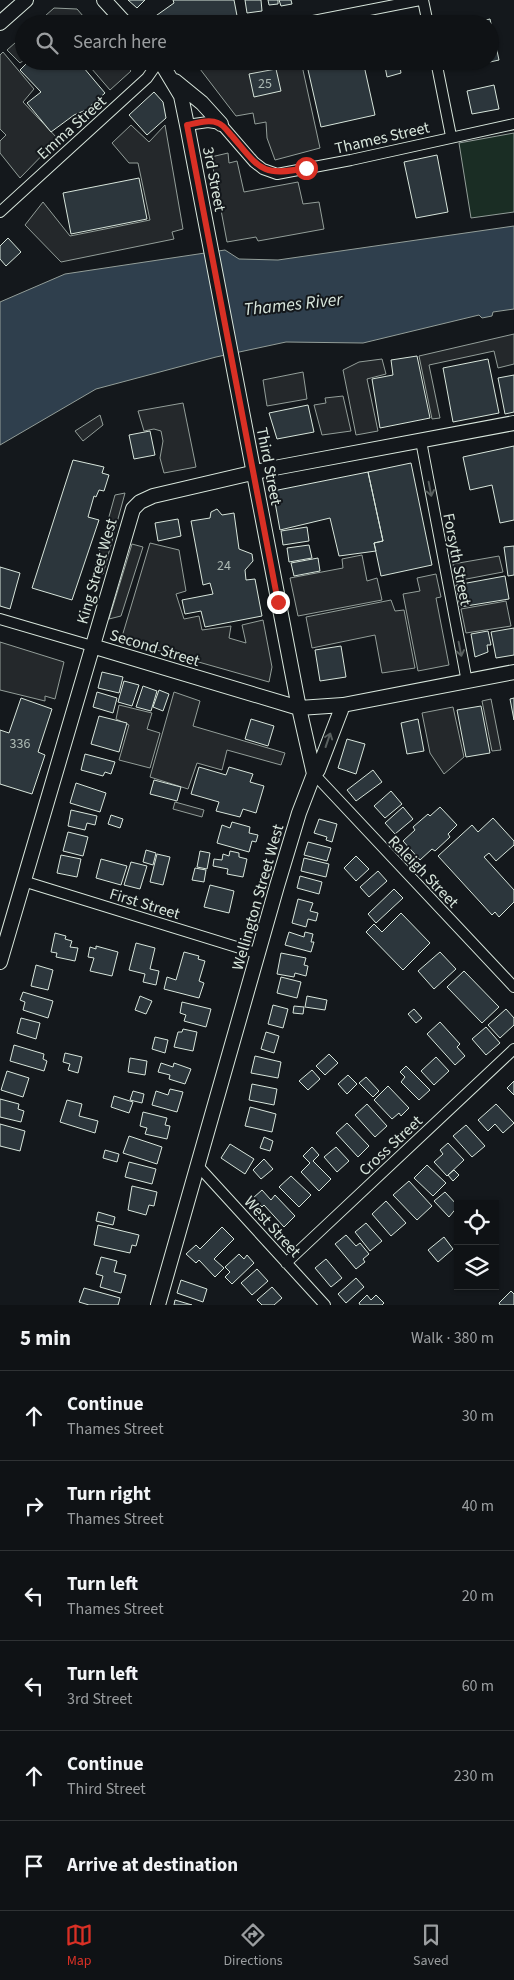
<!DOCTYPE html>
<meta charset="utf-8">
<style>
:root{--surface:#0f1215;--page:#181b1e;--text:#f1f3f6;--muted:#9b9ea0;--line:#2f3234;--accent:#d93025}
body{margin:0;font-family:"Source Sans 3",sans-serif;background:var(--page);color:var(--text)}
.controls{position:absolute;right:15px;bottom:15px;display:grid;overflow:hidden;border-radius:0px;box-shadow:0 1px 4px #0004}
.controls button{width:45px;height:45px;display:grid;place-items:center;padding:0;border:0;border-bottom:1px solid var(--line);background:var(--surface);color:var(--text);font:25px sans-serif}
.stop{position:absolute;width:15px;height:15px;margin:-11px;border:4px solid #d93025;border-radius:50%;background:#fff}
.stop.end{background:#d93025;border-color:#fff;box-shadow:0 1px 5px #0008}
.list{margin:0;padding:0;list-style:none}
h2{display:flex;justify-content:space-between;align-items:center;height:65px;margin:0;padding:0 20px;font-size:21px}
h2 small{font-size:16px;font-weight:400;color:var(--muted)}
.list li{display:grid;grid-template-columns:32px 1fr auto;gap:15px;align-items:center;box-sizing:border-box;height:90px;padding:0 20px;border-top:1px solid var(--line)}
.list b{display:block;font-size:19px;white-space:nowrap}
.list p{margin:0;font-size:16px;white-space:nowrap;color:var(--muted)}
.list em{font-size:16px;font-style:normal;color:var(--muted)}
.icon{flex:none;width:28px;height:28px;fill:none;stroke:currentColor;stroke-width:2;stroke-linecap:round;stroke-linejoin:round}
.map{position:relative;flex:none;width:514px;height:1305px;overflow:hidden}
.search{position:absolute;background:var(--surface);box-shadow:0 1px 4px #0004;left:15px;right:15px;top:15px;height:55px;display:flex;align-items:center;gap:12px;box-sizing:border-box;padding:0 18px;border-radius:28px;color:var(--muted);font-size:19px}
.sheet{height:605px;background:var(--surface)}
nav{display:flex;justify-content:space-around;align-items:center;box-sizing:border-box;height:70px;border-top:1px solid var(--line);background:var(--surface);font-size:14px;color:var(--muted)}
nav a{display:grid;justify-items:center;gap:2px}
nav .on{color:var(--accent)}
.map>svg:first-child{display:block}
</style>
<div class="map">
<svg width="514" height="1305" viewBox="0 0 514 1305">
<rect width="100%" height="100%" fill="#14181c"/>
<!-- green -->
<path fill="#1a2d24" stroke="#939e99" d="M514 133V212L471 218 459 143Z"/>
<!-- parking -->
<path fill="#24282b" stroke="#939e99" d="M54 8 77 9 90 24H36Z
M24 35V60L20 63 7 50Z
M3 52 34 89 23 102 58 139 20 178 0 153V141L6 135 0 129V55Z
M85 61H122L131 71 110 90Z
M238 61H301L320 148 275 160 267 138 266 122 255 124 253 113 236 116 200 69Z
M131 125 149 142 165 125 183 229 172 232 174 239 61 262 25 225 43 202 70 236 150 220 138 163H129L112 143Z
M228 153 229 163 237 161 244 192 298 182 303 204 319 202 324 229 258 241 256 237 227 242 211 157Z
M514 334V364L498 368 494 351 429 365 440 418 432 419 419 356Z
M382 359 386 374 367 379 378 431 356 435 343 370 359 362Z
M303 372 307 399 267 406 263 380Z
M343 396 351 431 322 435 314 405 326 403 325 398Z
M183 403 196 467 164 473 160 458 163 441 161 431 154 429 144 431 138 411Z
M100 415 103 425 83 441 75 431Z
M125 493 103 574 98 573 95 567 115 495Z
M150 543 179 550 186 591 176 594 184 619 199 616 202 630 231 626 229 638 246 643 242 625 263 620 272 667 269 682 121 640Z
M132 544 143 547 121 616 109 619Z
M362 555 367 581 377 578 382 600 298 616 290 578 343 568 342 559Z
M499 556 503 572 456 581 453 564Z
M436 574 441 597 436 598 449 665 418 671 403 594 420 591 417 578Z
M391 600 395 611 404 610 415 668 382 673 375 635 312 648 306 617Z
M506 601 511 626 466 633 461 609Z
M0 642 64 662 55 699 45 696V701L0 690Z
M174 692 200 701 193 726 285 753 281 765 227 750 222 770 197 763 188 789 150 777Z
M491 699 501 750 492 751 482 701Z
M119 705 152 713 147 729 160 733 150 768 119 760 129 725 116 719Z
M453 707 464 757 444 774 430 753 422 713Z
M175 802 204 810 202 817 173 809Z"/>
<!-- water -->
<path fill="#2f3f4d" stroke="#939e99" d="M514 226V309L493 312 492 316 482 318 479 315 363 343 286 342 216 357 96 389 0 445V302L65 274 225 250 239 259 278 260Z"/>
<!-- building -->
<path fill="#2c363c" stroke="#d8e6dc" d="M128 0H145L137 8Z
M173 0H234L238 21 224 24H153L150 20 174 3Z
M245 0H261L262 11 247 13Z
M268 0H278V4L269 5Z
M279 0H291L292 4 281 6Z
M490 19 499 60 458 69 457 61H490V24H469Z
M29 61H78L105 93 86 110 74 115 51 132 27 103 41 92 20 70Z
M306 61H363L375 115 321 127Z
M384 61H399L401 73 387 77Z
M276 69 281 91 254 97 249 74Z
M494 85 499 109 472 114 467 91Z
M154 92 163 102 166 118 147 135 129 115Z
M437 155 448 212 416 218 404 162Z
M139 178 147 219 71 234 63 193Z
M8 238 21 252 6 266 0 259V246Z
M417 356 430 418 380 428 372 379 393 375 391 360Z
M488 359 499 413 453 422 443 368Z
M514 375V412L505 414 498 378Z
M308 405 314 432 277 439 269 413Z
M150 431 155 455 134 459 129 435Z
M514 446V520L500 523 492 485 470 490 463 457Z
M73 460 104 467 102 473 109 475 104 491 99 490 96 497 94 496 88 517 99 520 72 600 32 588Z
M411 463 432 565 381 576 374 543 383 541 368 472Z
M368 472 383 541 374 543 376 551 339 556 330 518 280 530 273 491Z
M217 509 222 515 234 513 239 549 252 554 253 561 245 570 246 580 255 579 262 616 205 627 201 611 185 614 182 600 213 594 210 583 203 585 191 521 210 518 211 512Z
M178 519 181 536 158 541 155 523Z
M307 527 309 541 283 545 281 531Z
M309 545 312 558 289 562 287 548Z
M514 546V575L508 576 504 547Z
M318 558 320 571 294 576 291 563Z
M0 567 20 573 10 609 0 606Z
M505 576 509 599 460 607 456 585Z
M514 628V655L496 658 491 632Z
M488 631 491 645H487L488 652 475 657 471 634Z
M341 646 346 677 320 681 315 650Z
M102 672 123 677 119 693 98 688Z
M124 681 139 685 132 706 118 702Z
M143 686 157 691 151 711 136 707Z
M159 690 169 694 163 711 153 707Z
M97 692 117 698 113 713 93 707Z
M21 698 52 709 38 752 45 755 32 794 0 784V730L9 733Z
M514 698V720L510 699Z
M481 706 490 753 466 757 457 710Z
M99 716 127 723 119 752 91 744Z
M251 719 274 726 268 746 245 739Z
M418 719 424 751 407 754 401 723Z
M347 739 365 744 356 774 338 768Z
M85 754 115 762 111 774 105 772 103 776 81 770Z
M199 767 226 775 229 767 253 774 250 782 264 786 256 813 243 809 240 817 216 811 219 802 191 794Z
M373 770 382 782 356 801 347 790Z
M154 780 181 787 177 801 150 794Z
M76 783 106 793 100 812 70 803Z
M391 791 402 804 385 818 374 806Z
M403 807 413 819 395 834 385 823Z
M440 807 457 825 448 834 450 837 435 851 432 849 420 860 403 841 415 830 413 827 428 814 430 816Z
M71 810 97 816 95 825 87 823 85 830 68 826Z
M111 815 123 819 120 828 108 824Z
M493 818 514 841V845L496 861 489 853 484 857 514 890V902L499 917 495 912 492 915 438 856 472 825 478 832Z
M319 819 337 824 332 842 326 840 327 837 314 833Z
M232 822 250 827 249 833 258 835 256 842 252 841 249 852 217 843 222 825 230 828Z
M68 832 88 837 83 856 63 851Z
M308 842 331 848 327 861 304 855Z
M146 850 156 853 153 865 143 862Z
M200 851 210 853 207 869 197 867Z
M230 851 239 853V857L247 859 243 877 227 874 228 869 213 866 214 859 222 860 223 854 229 856Z
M157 854 170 857 163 885 150 882Z
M61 855 81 859 77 877 57 873Z
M356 856 369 869 356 881 344 868Z
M304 858 329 864 326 877 301 871Z
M101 859 127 866 121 885 96 878Z
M131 862 147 866 140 889 124 885Z
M195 868 206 870 204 882 192 880Z
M378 871 387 881 369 897 360 887Z
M300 876 322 882 319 894 297 888Z
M210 885 234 891 229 913 204 907Z
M394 889 403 898 376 923 368 914Z
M298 899 313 903 310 911 318 913 316 921 308 919 306 927 292 923Z
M401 913 430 943 403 970 366 932 374 924 382 932Z
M289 932 304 937 305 932 313 934 311 942H314L311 952 285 945Z
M55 933 66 936 65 939 72 941 70 947 78 948 75 961 56 957 57 953 51 952Z
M136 943 155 948 150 969 159 971 156 985 143 982 145 974 129 970Z
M96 946 118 952 112 976 90 971 94 958 88 957 90 947 96 949Z
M184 952 199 956 198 959 205 961 199 981 204 983 199 998 164 989 167 977 176 980Z
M440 952 456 969 434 989 418 971Z
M281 953 306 958 304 965 308 966 306 976 295 973 294 977 277 974Z
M36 965 53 970 48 990 31 986Z
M464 971 499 1007 482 1023 447 987Z
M281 977 301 982 297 998 277 993Z
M23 992 53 1001 48 1018 23 1010 25 1002 20 1000Z
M140 996 152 1001 146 1014 135 1010Z
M307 996 327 1000 325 1010 305 1007Z
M182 1002 211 1009 206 1027 184 1021 186 1015 180 1013Z
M273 1005 288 1009 283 1028 268 1024Z
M294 1006 304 1007 303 1014 293 1013Z
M414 1009 422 1018 416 1023 408 1014Z
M506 1009 514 1018V1025L500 1038 488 1025Z
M21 1018 40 1023 36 1039 17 1033Z
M440 1022 460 1044 457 1047 465 1056 455 1065 427 1034Z
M486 1027 500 1043 486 1055 472 1039Z
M183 1029 197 1032 193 1051 174 1047 178 1032H182Z
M266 1032 279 1036 274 1053 261 1049Z
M155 1037 168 1040 165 1053 152 1049Z
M14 1045 44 1054 43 1059 47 1061 44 1071 10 1061Z
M65 1053 82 1057 78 1073 68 1070 70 1064 63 1062Z
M329 1054 338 1063 325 1075 316 1066Z
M255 1056 281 1062 278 1078 251 1073Z
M436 1057 449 1071 434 1085 421 1071Z
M130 1058 147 1061 145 1075 128 1072Z
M161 1063 173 1067 174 1063 191 1069 185 1084 169 1079 170 1075 158 1072Z
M406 1066 430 1090 419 1100 401 1082 405 1077 400 1072Z
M312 1070 320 1079 308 1090 299 1081Z
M7 1071 29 1078 23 1097 1 1090Z
M348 1075 357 1084 347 1094 338 1084Z
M366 1077 379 1091 373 1097 359 1083Z
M514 1081V1095L507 1088Z
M252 1084 277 1089 274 1105 249 1100Z
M388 1086 409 1108 401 1116 399 1113 392 1119 374 1100Z
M170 1089 183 1092 177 1112 152 1105 156 1091 168 1095Z
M133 1091 144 1094 142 1103 130 1100Z
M114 1096 133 1102 129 1113 111 1107Z
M0 1099 19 1104 18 1109 24 1111 21 1122 0 1117Z
M67 1100 82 1104 79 1116 98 1121 95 1133 60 1122Z
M367 1104 387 1126 375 1137 355 1115Z
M496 1104 514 1123 503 1133 495 1124 488 1131 478 1120Z
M250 1107 276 1114 272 1132 245 1126Z
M143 1112 167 1118 165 1125 170 1126 167 1139 145 1134 147 1128 140 1126Z
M347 1123 369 1146 358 1157 336 1133Z
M0 1124 25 1131 20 1151 0 1146Z
M466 1125 485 1146 472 1157 453 1136Z
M129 1136 162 1147 157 1164 123 1153Z
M264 1137 273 1141 270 1151 260 1148Z
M448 1143 464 1160 447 1176 434 1162 443 1154 440 1150Z
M230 1144 254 1159 245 1174 221 1158Z
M312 1147 319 1155 313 1161 331 1179 319 1191 301 1172 310 1163 303 1156Z
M336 1147 349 1161 337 1172 324 1157Z
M105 1150 119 1154 117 1162 103 1158Z
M264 1159 273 1169 261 1179 253 1170Z
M129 1162 156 1169 152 1184 125 1177Z
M427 1165 446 1183 433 1196 414 1178Z
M454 1170 459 1175 453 1181 448 1175Z
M291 1176 311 1195 299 1207 279 1187Z
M409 1181 432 1206 417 1220 393 1195Z
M132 1186 157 1192 154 1206 149 1205 146 1215 128 1210Z
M262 1190 271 1200 275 1195 295 1216 284 1227 264 1205 262 1207 253 1198Z
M445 1192 458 1206 449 1217 434 1201Z
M386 1201 406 1223 391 1236 372 1214Z
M98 1212 115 1217 113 1225 96 1221Z
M366 1223 382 1241 370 1251 355 1232Z
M98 1225 139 1235 136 1246 132 1245 130 1253 94 1245Z
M222 1227 234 1239 214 1259 224 1268 215 1277 199 1260 196 1263 186 1254 196 1245 200 1249Z
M346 1235 356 1246 360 1243 369 1254 363 1259 365 1262 356 1269 335 1244Z
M444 1237 453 1249 438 1262 428 1250Z
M239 1254 244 1259 247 1255 254 1263 232 1284 225 1277 230 1272 225 1267Z
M101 1257 117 1261 114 1272 126 1275 121 1293 100 1287 103 1276 96 1274Z
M326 1259 342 1278 331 1287 315 1268Z
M257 1269 268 1281 252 1295 241 1283Z
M356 1278 364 1287 346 1303 338 1294Z
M181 1280 207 1289 203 1302 177 1293Z
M272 1287 282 1298 274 1305H262L257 1300Z
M84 1288 120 1298 118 1305H89L79 1302Z
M511 1291 514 1294V1305H500L499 1303Z
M367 1295 371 1300 376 1295 384 1303 382 1305H360L359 1303Z
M175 1300 192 1305H174Z"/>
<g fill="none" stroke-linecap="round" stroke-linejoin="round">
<!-- street casing -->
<g stroke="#d8e6dc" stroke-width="12">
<path id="street" d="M423 0 428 24
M298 24 420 0
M436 61 451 136
M187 125 208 122 221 124 254 162 263 169 277 174 351 160 514 124
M0 212 147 78 159 61
M421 441 467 682
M0 619 92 646
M314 774 514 987
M23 881 259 954
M199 1167 325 1305
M286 1263 514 1049"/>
</g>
<!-- secondary casing -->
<g stroke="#d8e6dc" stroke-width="16">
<path id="secondary" d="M104 0 126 24
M0 23 26 0
M175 81 202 103 221 124
M92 646 299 708 343 705 514 672
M314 774 318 770 343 705
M0 962 133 509 140 502 153 496 269 469 514 423
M158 1305 277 886 299 813 314 774 299 708 187 125 181 96 160 61"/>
</g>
<!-- street -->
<use href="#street" stroke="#14181c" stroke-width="10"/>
<!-- secondary -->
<use href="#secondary" stroke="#14181c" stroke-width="14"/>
</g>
<!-- one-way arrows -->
<defs><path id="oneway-shaft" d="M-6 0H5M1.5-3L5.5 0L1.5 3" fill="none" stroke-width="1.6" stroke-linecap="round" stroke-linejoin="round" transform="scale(1.25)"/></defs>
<g stroke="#59605f">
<use href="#oneway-shaft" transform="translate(430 489) rotate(79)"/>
<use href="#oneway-shaft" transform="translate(460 649) rotate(79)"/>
<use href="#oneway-shaft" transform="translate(328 740) rotate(-71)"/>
</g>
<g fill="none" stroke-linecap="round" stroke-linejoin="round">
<!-- route -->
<path stroke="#d93025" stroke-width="6" d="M278 602 187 125C197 123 209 119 218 123 224 125 228 132 232 136 260 169 261 177 306 168"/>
</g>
<g text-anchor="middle" stroke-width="4" stroke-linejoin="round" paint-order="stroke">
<!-- number labels -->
<g font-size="14" fill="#adbab4">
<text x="265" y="88">25</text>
<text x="224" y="570">24</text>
<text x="20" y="748">336</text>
</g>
<!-- street labels -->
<g font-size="16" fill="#d8e6dc" stroke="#14181c">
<text transform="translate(71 127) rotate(-42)" y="6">Emma Street</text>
<text transform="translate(382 137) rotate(-13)" y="6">Thames Street</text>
<text transform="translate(215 179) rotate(79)" y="6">3rd Street</text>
<text transform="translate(270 466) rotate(79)" y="6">Third Street</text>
<text transform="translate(458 559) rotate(79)" y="6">Forsyth Street</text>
<text transform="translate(96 571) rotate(-74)" y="6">King Street West</text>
<text transform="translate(155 647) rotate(17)" y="6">Second Street</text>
<text transform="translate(424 871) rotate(46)" y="6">Raleigh Street</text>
<text transform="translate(257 897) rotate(-74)" y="6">Wellington Street West</text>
<text transform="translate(145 903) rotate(17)" y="6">First Street</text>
<text transform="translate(390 1145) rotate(-43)" y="6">Cross Street</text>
<text transform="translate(273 1226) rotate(48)" y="6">West Street</text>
</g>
<!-- water labels -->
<g font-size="18" font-style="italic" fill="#d8e6dc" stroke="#14181c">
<text transform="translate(293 304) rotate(-6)" y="6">Thames River</text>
</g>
</g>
</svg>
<div class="controls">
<button><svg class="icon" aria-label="locate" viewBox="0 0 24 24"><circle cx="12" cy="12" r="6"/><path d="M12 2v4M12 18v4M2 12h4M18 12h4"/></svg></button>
<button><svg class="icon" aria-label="layers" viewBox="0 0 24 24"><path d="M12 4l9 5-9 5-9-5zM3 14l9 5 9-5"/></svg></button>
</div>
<div class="stop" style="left:306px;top:168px"></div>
<div class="stop end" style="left:278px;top:602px"></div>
<div class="search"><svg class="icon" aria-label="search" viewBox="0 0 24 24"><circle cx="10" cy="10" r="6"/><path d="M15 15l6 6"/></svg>Search here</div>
</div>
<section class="sheet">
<h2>5 min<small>Walk · 380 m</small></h2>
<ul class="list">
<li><svg class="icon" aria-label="ahead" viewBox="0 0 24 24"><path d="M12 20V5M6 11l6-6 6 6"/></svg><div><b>Continue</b><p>Thames Street</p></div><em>30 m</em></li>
<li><svg class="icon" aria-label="right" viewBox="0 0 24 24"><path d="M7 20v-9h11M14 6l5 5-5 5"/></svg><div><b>Turn right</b><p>Thames Street</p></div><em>40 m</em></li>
<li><svg class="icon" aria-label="left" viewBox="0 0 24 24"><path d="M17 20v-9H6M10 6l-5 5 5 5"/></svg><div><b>Turn left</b><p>Thames Street</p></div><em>20 m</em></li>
<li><svg class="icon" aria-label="left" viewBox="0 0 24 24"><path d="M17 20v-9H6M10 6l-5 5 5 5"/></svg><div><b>Turn left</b><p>3rd Street</p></div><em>60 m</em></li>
<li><svg class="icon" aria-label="ahead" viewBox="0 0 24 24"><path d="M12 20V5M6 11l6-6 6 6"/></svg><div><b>Continue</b><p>Third Street</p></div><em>230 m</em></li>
<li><svg class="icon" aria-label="arrive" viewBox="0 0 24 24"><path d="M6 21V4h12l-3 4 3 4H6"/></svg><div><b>Arrive at destination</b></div></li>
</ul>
</section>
<nav>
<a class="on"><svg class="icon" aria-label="map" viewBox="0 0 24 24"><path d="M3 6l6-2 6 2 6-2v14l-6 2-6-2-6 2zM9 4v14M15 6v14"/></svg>Map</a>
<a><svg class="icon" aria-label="directions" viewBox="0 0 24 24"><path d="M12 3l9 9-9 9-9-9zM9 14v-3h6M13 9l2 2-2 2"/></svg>Directions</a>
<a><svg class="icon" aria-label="saved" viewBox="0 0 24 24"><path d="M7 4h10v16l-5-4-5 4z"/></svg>Saved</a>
</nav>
